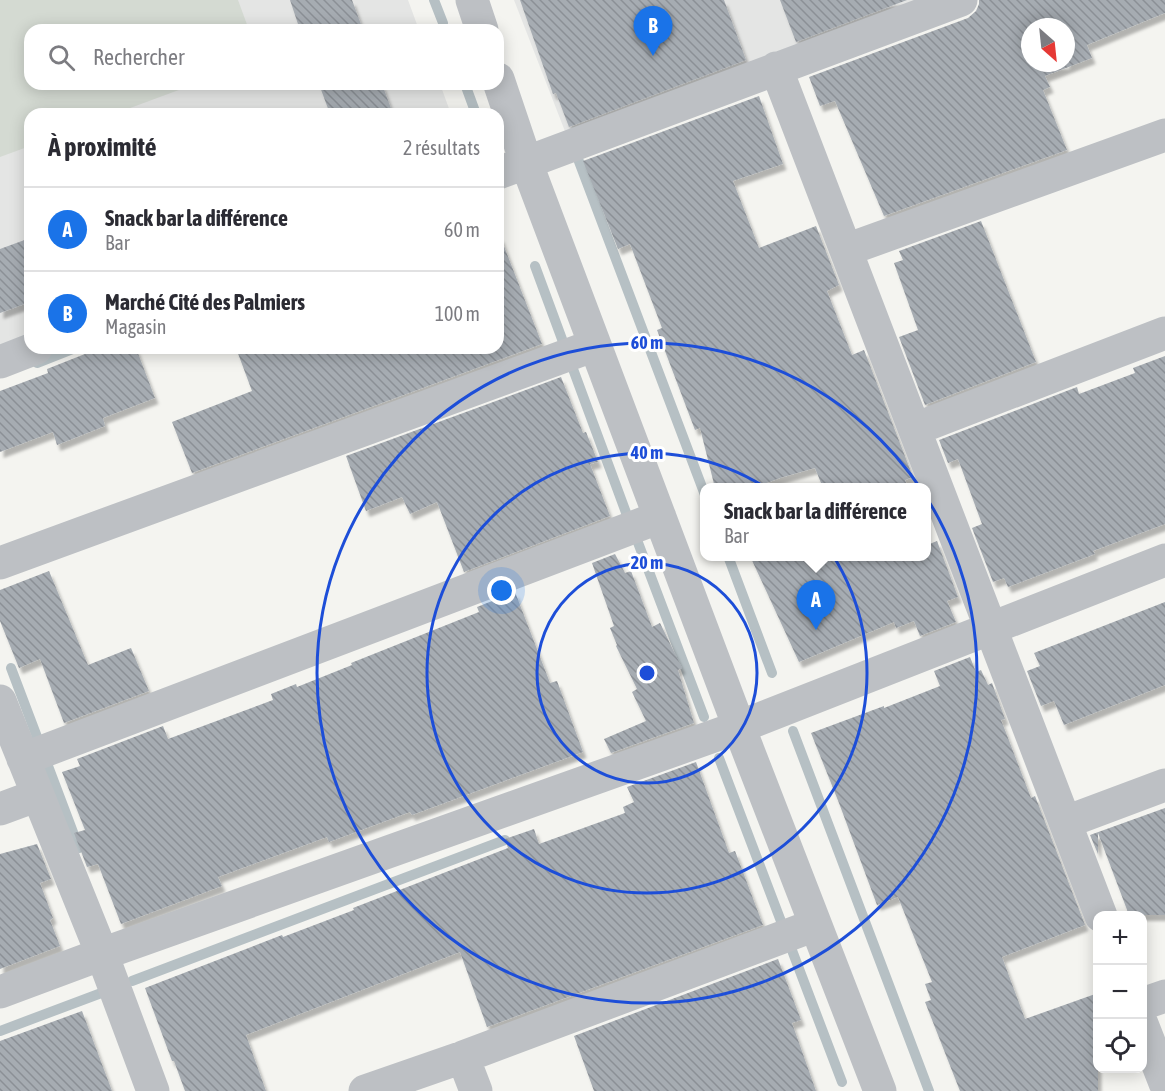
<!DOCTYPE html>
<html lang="fr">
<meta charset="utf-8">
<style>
:root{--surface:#fff;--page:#f2f2f3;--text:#2b2b33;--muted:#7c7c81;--line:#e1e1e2;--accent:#1a73e8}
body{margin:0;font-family:"Asap Condensed",sans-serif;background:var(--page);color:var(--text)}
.controls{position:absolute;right:18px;bottom:18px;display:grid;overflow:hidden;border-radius:12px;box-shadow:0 3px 15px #0003}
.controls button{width:54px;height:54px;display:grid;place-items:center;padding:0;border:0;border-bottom:2px solid var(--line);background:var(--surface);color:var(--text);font:30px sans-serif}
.compass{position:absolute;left:1021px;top:18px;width:54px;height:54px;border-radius:50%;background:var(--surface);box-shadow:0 3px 15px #0003;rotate:153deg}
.you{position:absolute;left:502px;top:591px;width:21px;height:21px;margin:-15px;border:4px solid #fff;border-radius:50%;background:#1a73e8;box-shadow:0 0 0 9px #1a73e833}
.badge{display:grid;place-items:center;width:39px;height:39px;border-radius:50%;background:var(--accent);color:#fff;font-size:20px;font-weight:700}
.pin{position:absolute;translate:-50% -50px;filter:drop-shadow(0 2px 3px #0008)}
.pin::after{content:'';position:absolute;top:32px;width:21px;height:18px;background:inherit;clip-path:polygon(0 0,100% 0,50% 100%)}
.popup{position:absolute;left:700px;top:483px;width:231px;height:78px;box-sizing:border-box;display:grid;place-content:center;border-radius:12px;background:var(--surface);filter:drop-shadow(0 2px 4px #0005);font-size:20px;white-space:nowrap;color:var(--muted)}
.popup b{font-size:22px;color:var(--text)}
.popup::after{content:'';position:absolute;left:50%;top:100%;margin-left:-12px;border:12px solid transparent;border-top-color:var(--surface)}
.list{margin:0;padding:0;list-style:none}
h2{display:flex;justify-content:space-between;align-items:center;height:78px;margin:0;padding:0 24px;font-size:26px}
h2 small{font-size:20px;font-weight:400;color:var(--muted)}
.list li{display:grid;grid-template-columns:39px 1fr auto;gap:18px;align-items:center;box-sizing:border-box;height:84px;padding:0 24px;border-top:2px solid var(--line)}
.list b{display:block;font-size:22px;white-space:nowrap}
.list p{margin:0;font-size:20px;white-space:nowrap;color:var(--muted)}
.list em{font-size:20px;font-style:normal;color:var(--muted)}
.icon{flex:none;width:33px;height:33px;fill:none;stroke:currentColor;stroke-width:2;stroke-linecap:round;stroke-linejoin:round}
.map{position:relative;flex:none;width:1165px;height:1091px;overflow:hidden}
.search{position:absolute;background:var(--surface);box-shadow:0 3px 15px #0003;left:24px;top:24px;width:480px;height:66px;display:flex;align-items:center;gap:15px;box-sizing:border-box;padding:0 21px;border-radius:18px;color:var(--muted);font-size:22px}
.panel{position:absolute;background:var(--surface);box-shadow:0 3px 15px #0003;left:24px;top:108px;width:480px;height:246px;border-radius:18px}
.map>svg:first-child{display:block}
</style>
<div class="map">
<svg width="1165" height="1091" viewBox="0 0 1165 1091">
<defs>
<pattern id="building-back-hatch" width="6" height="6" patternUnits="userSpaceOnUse" patternTransform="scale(1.5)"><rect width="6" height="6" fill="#a6acb2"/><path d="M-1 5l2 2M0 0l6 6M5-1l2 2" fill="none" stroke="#8b9096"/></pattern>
<filter id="shadow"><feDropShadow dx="3.5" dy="6" stdDeviation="1.5" flood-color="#0004"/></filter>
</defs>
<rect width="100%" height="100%" fill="#f4f4f0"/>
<!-- built -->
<path fill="#e4e5e4" d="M0 0H408L419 30H30V84H440L451 114H30V336L0 347Z
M514 0H922L568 139Z"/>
<!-- park -->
<path fill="#d4dad2" d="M0 0H238L249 30H30V84H195L114 114H30V146L0 157Z"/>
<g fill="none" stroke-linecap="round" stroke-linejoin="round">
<!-- stream -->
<path stroke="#b6c0c4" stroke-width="10" d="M434 0 443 23
M465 84 476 114
M575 151 705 495
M535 266 628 518
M37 363 75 348
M634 532 704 717
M728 556 772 673
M11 668 79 848
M793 731 929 1091
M719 758 842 1082
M132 981 505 840
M0 1031 112 989"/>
</g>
<!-- building -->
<path fill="url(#building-back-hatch)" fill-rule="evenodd" filter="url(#shadow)" d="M290 0H352L363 30H300Z
M520 0H724L746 60 569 127 556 93 553 94Z
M780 0H907L796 42Z
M979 0H1165V13L1087 45 1092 58 1045 76 1050 87 1043 90 1067 150 884 216 835 101 820 106 809 77 968 18 976 11 979 4ZM1030 27H1066V63H1030Z
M319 84H382L393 114H330Z
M759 96 783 164 733 181 759 248 816 226 839 285 827 291 852 355 864 350 913 477 905 480 908 488H823L815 468 780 478 753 488H715L700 428 695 430 657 330 662 328 630 244 618 249 583 161Z
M981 221 1036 362 925 405 899 337 918 330 894 263 903 260 899 251Z
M500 236 542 344 192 473 172 422 252 391 236 348H498V237Z
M30 238V302L0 313V249Z
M100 348H136L155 398 103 418 105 426 57 445 53 432 0 452V391L48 373 47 369Z
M1165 356V524L1093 551 1095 554 1008 587 1004 578 993 582 972 528 982 524 958 459 948 463 939 440 1077 387 1079 394 1135 373 1133 368Z
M561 377 583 433 586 432 598 462 590 464 610 516 464 572 437 502 410 514 402 497 366 511 346 456Z
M937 541 958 597 947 601 956 622 920 636 914 621 896 628 894 622 799 662 750 556H927V545Z
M615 554 625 573 631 571 652 627 660 623 682 668 678 670 694 723 611 753 604 739 646 721 632 692 637 689 616 646 617 645 610 628 614 626 592 563Z
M49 571 88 665 131 648 149 691 64 723 40 659 19 668 0 621V590Z
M515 592 550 683 557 681 583 752 412 815 410 812 329 842 327 837 218 877 222 886 121 924 98 864 87 867 74 833 85 830 62 772 80 766 77 759 163 726 168 739 273 700 271 694 296 684 297 687 352 665 351 663 479 612 477 607Z
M1165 602V685L1064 725 1054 701 1041 706 1027 671 1040 666 1034 653Z
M970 657 976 672 981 670 988 685 992 683 1005 719 1001 720 1003 725 1031 798 1035 796 1085 925 1002 957 1025 1019 1098 993V1091H960L925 1002 931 1000 925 984 932 982 898 897 877 905 839 803 811 733 884 706V708L940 686 934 671Z
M696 762 729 853 735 851 763 925 487 1027 460 952 246 1035 266 1091H185L174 1061H172L145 988 282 935 283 937 354 910 353 908 508 848 505 839 534 829 539 844 625 813 623 807 634 802 627 787Z
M1165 808V915H1129L1098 833V854L1090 835Z
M37 844 51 879 40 883 53 918 50 920 60 946 0 969V854Z
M778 959 801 1020 792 1023 816 1091H594L574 1036Z
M82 1011 112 1091H0V1041Z"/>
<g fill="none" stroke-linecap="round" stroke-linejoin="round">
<!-- minor -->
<path stroke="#bdc0c4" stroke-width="33" d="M472 0 482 30
M776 68 1101 916
M498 79 526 162 739 727 880 1091
M498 173 961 0
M846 250 1165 135
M0 362 36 348
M915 429 1165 333
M0 563 595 345
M0 701 102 954 153 1091
M23 759 660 517
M0 809 38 795
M1066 822 1165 785
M0 992 102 954 739 727 1165 560
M1142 1004 1165 996
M1142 1024 1165 1083
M463 1057 476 1091
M365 1091 463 1057 815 925"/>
</g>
<!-- distance rings -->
<g fill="none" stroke="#1d4ed8" stroke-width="3">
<circle cx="647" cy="673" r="110"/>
<circle cx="647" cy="673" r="220"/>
<circle cx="647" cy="673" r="330"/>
</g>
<circle cx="647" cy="673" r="9" fill="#1d4ed8" stroke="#fff" stroke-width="3"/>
<g font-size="18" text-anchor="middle" font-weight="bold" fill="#1d4ed8" stroke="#fff" stroke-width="6" stroke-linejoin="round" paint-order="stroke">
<text x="647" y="349">60 m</text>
<text x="647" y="459">40 m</text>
<text x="647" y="569">20 m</text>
</g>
</svg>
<div class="controls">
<button>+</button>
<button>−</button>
<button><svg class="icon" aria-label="locate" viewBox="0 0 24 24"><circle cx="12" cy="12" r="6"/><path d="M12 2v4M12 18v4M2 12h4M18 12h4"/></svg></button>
</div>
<svg class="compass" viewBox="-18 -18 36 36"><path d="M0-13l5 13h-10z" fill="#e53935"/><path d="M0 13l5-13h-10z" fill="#7c7c81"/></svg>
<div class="you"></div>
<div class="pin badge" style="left:816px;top:630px">A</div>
<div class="popup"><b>Snack bar la différence</b>Bar</div>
<div class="pin badge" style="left:653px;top:56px">B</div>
<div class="search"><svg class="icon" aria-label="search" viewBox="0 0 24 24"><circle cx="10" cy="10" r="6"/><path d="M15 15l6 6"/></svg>Rechercher</div>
<section class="panel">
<h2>À proximité<small>2 résultats</small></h2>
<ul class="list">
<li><span class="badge">A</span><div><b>Snack bar la différence</b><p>Bar</p></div><em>60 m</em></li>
<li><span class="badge">B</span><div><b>Marché Cité des Palmiers</b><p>Magasin</p></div><em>100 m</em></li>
</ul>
</section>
</div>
